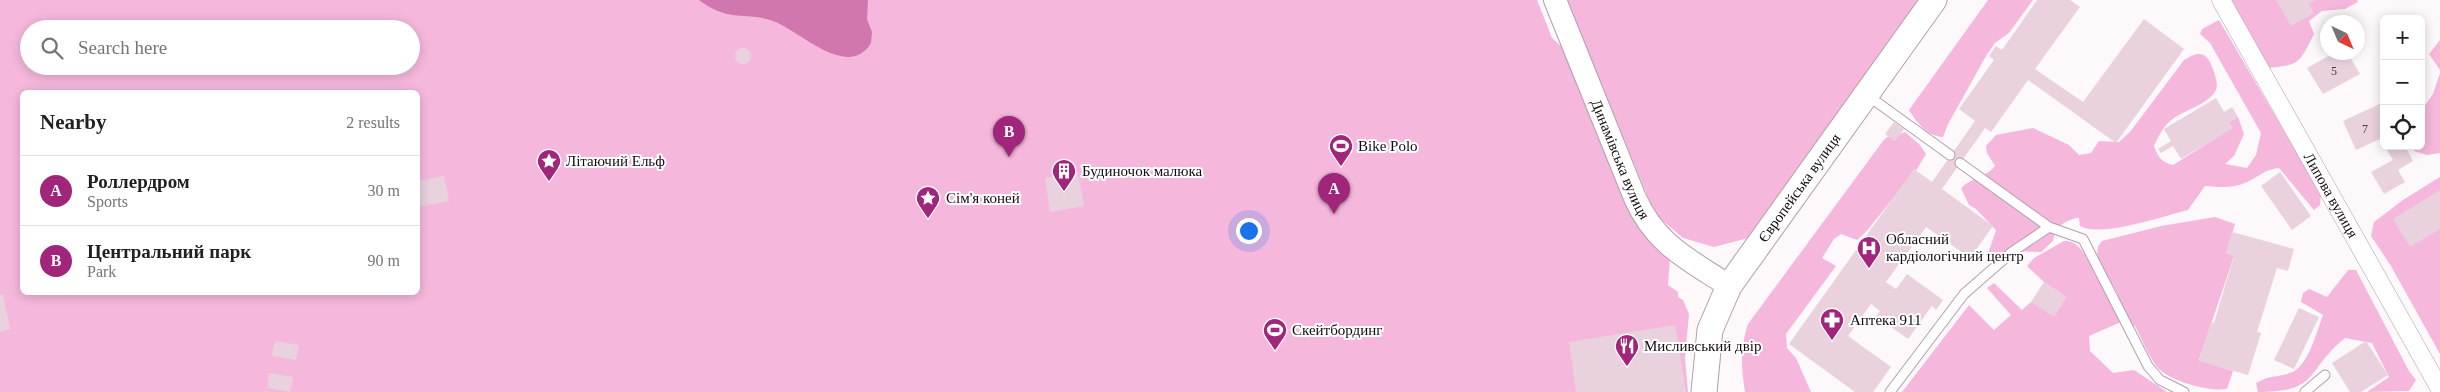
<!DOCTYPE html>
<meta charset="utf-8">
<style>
:root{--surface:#fff;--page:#f6f6f6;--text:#202124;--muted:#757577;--line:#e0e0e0;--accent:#a0257b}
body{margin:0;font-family:Georgia,serif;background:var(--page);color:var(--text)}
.controls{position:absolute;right:15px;top:15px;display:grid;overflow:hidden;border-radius:8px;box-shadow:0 2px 12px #0003}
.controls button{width:45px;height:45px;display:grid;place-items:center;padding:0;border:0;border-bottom:1px solid var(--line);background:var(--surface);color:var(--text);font:25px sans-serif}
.compass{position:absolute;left:2320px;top:15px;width:45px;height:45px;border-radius:50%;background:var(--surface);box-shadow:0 2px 12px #0003;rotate:136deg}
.you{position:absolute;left:1248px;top:230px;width:18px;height:18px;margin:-12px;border:4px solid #fff;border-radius:50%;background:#1a73e8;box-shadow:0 0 0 8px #1a73e833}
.badge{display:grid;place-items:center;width:32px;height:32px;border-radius:50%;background:var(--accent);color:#fff;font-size:16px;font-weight:700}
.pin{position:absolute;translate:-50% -41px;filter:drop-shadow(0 1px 2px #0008)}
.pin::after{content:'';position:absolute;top:26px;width:18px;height:15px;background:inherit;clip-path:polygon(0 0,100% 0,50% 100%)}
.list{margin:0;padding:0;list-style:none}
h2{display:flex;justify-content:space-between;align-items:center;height:65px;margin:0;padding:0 20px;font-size:21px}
h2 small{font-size:16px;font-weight:400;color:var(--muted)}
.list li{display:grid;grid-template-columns:32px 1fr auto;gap:15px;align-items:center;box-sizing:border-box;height:70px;padding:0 20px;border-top:1px solid var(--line)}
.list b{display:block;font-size:19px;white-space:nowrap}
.list p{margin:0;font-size:16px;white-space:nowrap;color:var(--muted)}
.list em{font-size:16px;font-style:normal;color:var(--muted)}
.icon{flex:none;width:28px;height:28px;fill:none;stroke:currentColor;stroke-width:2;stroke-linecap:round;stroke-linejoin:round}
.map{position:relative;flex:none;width:2440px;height:392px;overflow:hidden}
.search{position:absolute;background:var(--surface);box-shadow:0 2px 12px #0003;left:20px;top:20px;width:400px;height:55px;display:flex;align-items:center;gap:12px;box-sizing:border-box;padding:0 18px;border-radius:28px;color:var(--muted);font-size:19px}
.panel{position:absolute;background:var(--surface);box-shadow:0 2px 12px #0003;left:20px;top:90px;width:400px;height:205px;border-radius:8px}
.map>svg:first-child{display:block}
</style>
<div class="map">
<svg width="2440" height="392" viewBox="0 0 2440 392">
<rect width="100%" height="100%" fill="#fdf8fa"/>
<!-- green -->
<path fill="#f5b8dc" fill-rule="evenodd" d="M0 0H1537L1552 38 1574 58 1670 257 1668 285 1678 292V297L1683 300 1689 314 1685 358 1688 392H0ZM29 29H411V66H29ZM22 92H418V292H22Z
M1566 0H1933L1752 237 1714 247 1683 238 1655 214Z
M1988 0H2033L2009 33 1995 43 1986 56 1948 124 1943 137C1927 136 1917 123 1909 110Z
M2231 0H2357L2358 2 2345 9 2322 11 2309 21 2314 34C2299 64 2300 65 2267 68Z
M2219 20 2321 194 2320 205 2314 210 2279 168C2265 169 2259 177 2247 182 2233 189 2220 187 2205 186L2188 210C2164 216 2100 238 2080 226L2079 218H2076C2063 222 2055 227 2053 241L2041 252 2011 251 1988 254 1996 230 1976 209 1969 205 1961 188C1971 178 1988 176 1995 166L1987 153 1986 146 1996 135 2033 128 2069 145 2079 155 2091 153 2099 141 2119 142 2130 132 2184 60C2204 47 2209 56 2215 75 2216 80 2218 85 2216 90 2210 103 2186 110 2174 118 2164 125 2159 135 2154 146 2158 157 2161 162 2173 165L2232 128 2229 122 2238 117 2244 134 2234 156 2225 164 2247 168 2256 155 2261 133 2210 43 2200 34 2202 29Z
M2440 40V70L2429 54Z
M2440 73V153L2427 155 2414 151 2413 146H2421V111L2433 94Z
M1905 132 1920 145 1926 154 1917 169 1865 233 1857 240 1841 234 1834 239 1822 258 1836 266 1786 334 1787 348 1796 358 1811 392H1745C1741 367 1740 348 1748 324L1883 141 1887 137H1893Z
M2440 177V354L2391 266 2371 236 2374 222 2403 200Z
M2215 217 2235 224 2226 253 2234 256 2199 360 2233 371 2227 389C2209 392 2169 381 2157 367 2148 355 2142 339 2135 326L2121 322 2089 336 2090 351 2113 373 2134 370 2167 392H1902L1969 305 1994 330 2011 315 1987 288 1994 283 2022 310 2031 302 2054 316 2066 297 2044 282 2027 266 2034 258 2064 241C2081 240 2088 261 2095 274L2099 275 2111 295H2118C2112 279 2087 256 2102 241L2161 226Z
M2348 270H2356L2409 371 2416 380 2409 391 2367 392 2389 377 2372 343 2345 338C2305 370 2321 392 2258 392L2256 383C2272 374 2275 378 2290 373 2308 368 2317 331 2323 315L2301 302 2303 293 2309 289 2327 297Z"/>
<!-- water -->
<path fill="#cf77ae" d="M699 0H868L867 19 872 32 871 43C848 81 799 30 773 21 744 11 729 23 699 0Z"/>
<!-- building -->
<path fill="#e9d1de" d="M2037 0H2070L2080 7 2035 69 2083 102 2144 19 2184 49 2116 143 2028 80 1991 132 1985 128 1942 189 1993 226 1970 258 1926 227 1886 282 1896 289 1907 274 1943 300 1936 310 1932 306 1908 339 1876 316 1880 311 1871 304 1848 336 1891 367 1873 392H1855L1789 344 1914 169 1932 182 1975 121 1959 109 1994 60 1989 56 1996 46 2002 50Z
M2276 0H2316L2309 4 2314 13 2291 26Z
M735 56a8 8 0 1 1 16 0a8 8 0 1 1-16 0Z
M2336 52H2347L2360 74 2323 94 2307 68Z
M2216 98 2224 112 2232 107 2238 117 2229 122 2233 128 2181 159 2173 146 2161 153 2158 149 2171 141 2164 129Z
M2384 102V137L2356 150 2343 121Z
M1894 122 1904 129 1895 141 1885 134Z
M2392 146H2405L2413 161 2398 170 2405 182 2384 194 2371 172 2393 160 2387 150Z
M1078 172 1084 206 1050 212 1045 178Z
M2280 172 2311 216 2292 230 2261 186Z
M444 176 449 201 418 207V181Z
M2440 190V229L2410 247 2393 219Z
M2232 232 2294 249 2288 271 2277 268 2257 332 2261 333 2248 375 2199 361 2211 322 2214 323 2234 256 2226 253Z
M2044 282 2066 297 2054 317 2031 302Z
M3 294 10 329 0 332V295Z
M2299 308 2319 317 2294 369 2274 360Z
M1675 325 1686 392H1576L1569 342Z
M275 341 299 345 296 360 272 356Z
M2366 341 2388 375 2361 392H2350L2332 363Z
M269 373 293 377 290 392 267 388Z"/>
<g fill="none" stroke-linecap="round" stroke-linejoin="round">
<!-- service casing -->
<g stroke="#b59eaa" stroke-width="11">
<path id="service" d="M1867 95 1950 155
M1960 163 2049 227 2083 239 2148 366 2160 380 2184 392
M1890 392 1964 294 2012 252 2049 227
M2305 392 2325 375"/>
</g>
<!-- minor casing -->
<g stroke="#b59eaa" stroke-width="19">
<g id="minor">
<path id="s1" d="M2221 0 2440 389"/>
</g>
</g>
<!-- tertiary casing -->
<g stroke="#b59eaa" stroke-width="24">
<g id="tertiary">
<path id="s2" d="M1555 0 1635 198C1656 245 1688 259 1729 286"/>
</g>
</g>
<!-- secondary casing -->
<g stroke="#b59eaa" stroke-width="27">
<g id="secondary">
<path id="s3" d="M1704 392 1710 330 1729 286 1934 0"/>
</g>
</g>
<!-- service -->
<use href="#service" stroke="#fff" stroke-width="9"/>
<!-- minor -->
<use href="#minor" stroke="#fff" stroke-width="18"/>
<!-- tertiary -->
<use href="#tertiary" stroke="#fff" stroke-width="22"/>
<!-- secondary -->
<use href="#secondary" stroke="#fff" stroke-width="25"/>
</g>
<!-- icons -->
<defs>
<g id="stadium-pin" transform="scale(1.25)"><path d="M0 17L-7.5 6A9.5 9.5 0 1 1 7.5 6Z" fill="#a0257b" stroke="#fff"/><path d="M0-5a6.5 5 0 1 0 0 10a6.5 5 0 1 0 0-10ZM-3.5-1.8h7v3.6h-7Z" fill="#fff"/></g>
<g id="sight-pin" transform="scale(1.25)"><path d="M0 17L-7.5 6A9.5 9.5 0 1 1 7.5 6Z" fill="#a0257b" stroke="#fff"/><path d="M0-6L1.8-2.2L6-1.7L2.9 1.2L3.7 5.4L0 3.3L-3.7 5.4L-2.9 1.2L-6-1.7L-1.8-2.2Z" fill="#fff"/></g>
<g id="building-pin" transform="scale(1.25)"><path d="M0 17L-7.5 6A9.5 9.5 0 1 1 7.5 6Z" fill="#a0257b" stroke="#fff"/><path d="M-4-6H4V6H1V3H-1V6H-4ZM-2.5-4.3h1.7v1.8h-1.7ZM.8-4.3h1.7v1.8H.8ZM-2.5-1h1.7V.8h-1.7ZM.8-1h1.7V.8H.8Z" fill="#fff"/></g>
<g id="hospital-pin" transform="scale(1.25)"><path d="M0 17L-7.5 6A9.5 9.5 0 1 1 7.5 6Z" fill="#a0257b" stroke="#fff"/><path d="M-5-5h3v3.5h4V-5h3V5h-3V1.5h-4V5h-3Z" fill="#fff"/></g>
<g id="pharmacy-pin" transform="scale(1.25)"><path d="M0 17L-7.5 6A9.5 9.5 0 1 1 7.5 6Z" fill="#a0257b" stroke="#fff"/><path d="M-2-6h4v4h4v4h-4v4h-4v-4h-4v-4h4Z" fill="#fff"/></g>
<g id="restaurant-pin" transform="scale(1.25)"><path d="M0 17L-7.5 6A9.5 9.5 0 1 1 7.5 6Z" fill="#a0257b" stroke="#fff"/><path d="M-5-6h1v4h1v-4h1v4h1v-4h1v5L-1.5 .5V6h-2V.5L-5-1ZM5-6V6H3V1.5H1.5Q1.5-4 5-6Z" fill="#fff"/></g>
</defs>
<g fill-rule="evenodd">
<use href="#stadium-pin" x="1341" y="146"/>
<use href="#sight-pin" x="549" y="161"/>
<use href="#building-pin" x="1064" y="171"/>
<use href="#sight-pin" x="928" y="198"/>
<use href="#hospital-pin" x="1869" y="248"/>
<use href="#pharmacy-pin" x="1832" y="320"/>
<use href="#stadium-pin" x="1275" y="330"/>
<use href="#restaurant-pin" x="1627" y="346"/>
</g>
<g text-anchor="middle" stroke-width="4" stroke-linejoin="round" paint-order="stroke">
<!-- number labels -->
<g font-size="12" fill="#483d44">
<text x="2334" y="75">5</text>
<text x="2365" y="133">7</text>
</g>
<!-- poi labels -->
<g font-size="15" fill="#130c10" stroke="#fff" text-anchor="start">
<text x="1358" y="151">Bike Polo</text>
<text x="566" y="166">Літаючий Ельф</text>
<text x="1082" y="176">Будиночок малюка</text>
<text x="946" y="203">Сім'я коней</text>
<text x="1886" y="244">Обласний<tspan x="1886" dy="17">кардiологiчний центр</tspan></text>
<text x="1850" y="325">Аптека 911</text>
<text x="1292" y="335">Скейтбординг</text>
<text x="1644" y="351">Мисливський двір</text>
</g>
<!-- street labels -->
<g font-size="15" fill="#130c10" stroke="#fff">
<text dy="5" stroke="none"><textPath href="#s2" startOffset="172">Динамівська вулиця</textPath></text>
<text dy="5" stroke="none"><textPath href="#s3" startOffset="231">Європейська вулиця</textPath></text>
<text dy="5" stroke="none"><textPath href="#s1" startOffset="224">Липова вулиця</textPath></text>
</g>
</g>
</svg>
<div class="controls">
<button>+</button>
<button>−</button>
<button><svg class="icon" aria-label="locate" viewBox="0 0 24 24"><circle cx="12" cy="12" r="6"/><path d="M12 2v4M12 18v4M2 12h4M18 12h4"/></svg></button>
</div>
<svg class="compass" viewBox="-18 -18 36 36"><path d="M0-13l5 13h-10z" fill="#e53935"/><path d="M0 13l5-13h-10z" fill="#757577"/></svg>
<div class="you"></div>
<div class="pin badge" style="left:1334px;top:214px">A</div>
<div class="pin badge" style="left:1009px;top:157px">B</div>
<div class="search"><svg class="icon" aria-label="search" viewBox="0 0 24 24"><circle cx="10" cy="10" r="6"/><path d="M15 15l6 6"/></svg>Search here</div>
<section class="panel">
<h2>Nearby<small>2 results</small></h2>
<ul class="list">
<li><span class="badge">A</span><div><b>Роллердром</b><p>Sports</p></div><em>30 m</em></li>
<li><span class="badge">B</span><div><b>Центральний парк</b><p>Park</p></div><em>90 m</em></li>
</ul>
</section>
</div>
